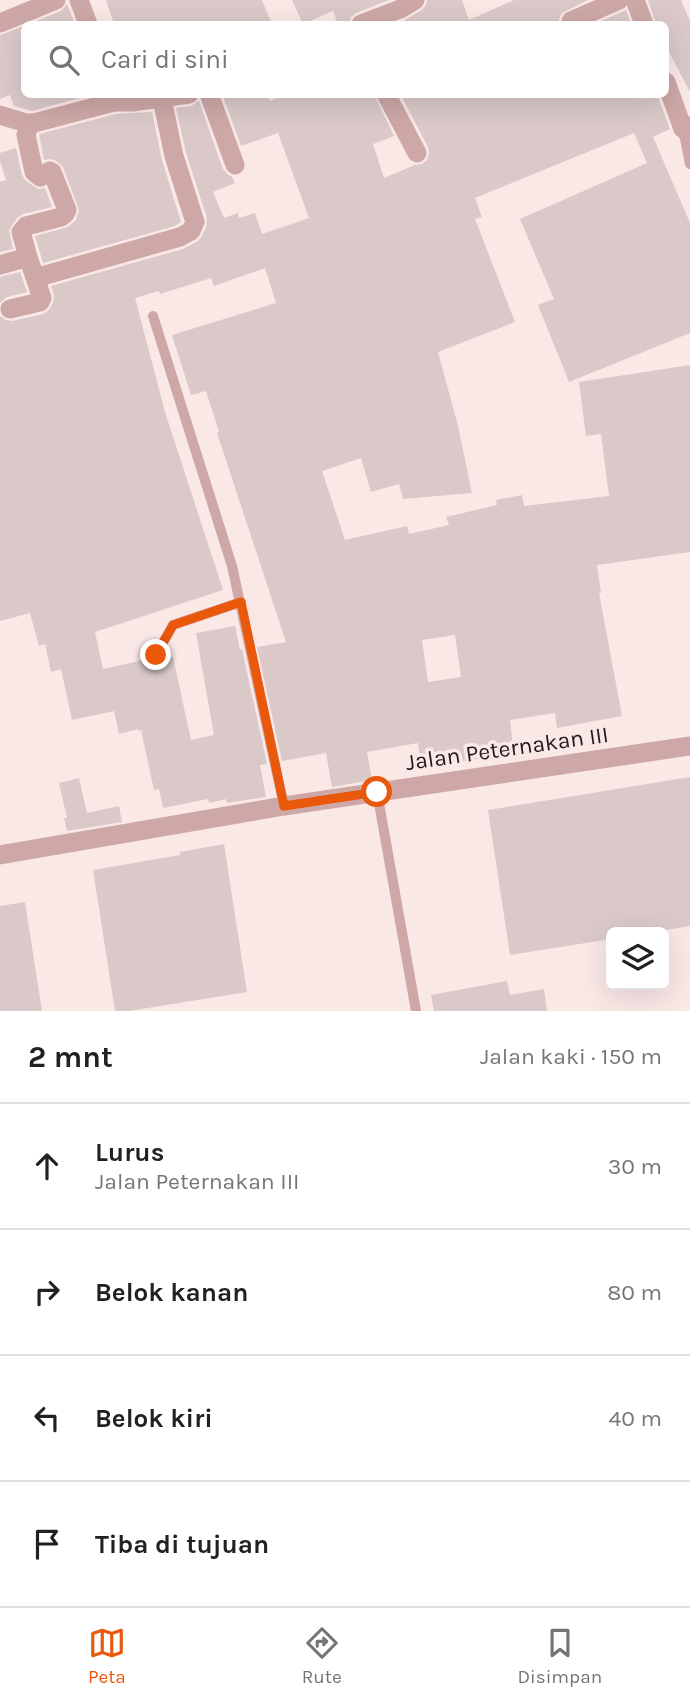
<!DOCTYPE html>
<html lang="id">
<meta charset="utf-8">
<style>
:root{--surface:#fff;--page:#f2f2f2;--text:#202124;--muted:#757577;--line:#e0e0e0;--accent:#ea580c}
body{margin:0;font-family:Karla,sans-serif;background:var(--page);color:var(--text)}
.controls{position:absolute;right:21px;bottom:21px;display:grid;overflow:hidden;border-radius:10px;box-shadow:0 7px 28px #0002}
.controls button{width:63px;height:63px;display:grid;place-items:center;padding:0;border:0;border-bottom:2px solid var(--line);background:var(--surface);color:var(--text);font:35px sans-serif}
.stop{position:absolute;width:21px;height:21px;margin:-16px;border:5px solid #ea580c;border-radius:50%;background:#fff}
.stop.end{background:#ea580c;border-color:#fff;box-shadow:0 2px 7px #0008}
.list{margin:0;padding:0;list-style:none}
h2{display:flex;justify-content:space-between;align-items:center;height:91px;margin:0;padding:0 28px;font-size:30px}
h2 small{font-size:23px;font-weight:400;color:var(--muted)}
.list li{display:grid;grid-template-columns:46px 1fr auto;gap:21px;align-items:center;box-sizing:border-box;height:126px;padding:0 28px;border-top:2px solid var(--line)}
.list b{display:block;font-size:26px;white-space:nowrap}
.list p{margin:0;font-size:23px;white-space:nowrap;color:var(--muted)}
.list em{font-size:23px;font-style:normal;color:var(--muted)}
.icon{flex:none;width:38px;height:38px;fill:none;stroke:currentColor;stroke-width:2;stroke-linecap:round;stroke-linejoin:round}
.map{position:relative;flex:none;width:690px;height:1011px;overflow:hidden}
.search{position:absolute;background:var(--surface);box-shadow:0 7px 28px #0002;left:21px;right:21px;top:21px;height:77px;display:flex;align-items:center;gap:18px;box-sizing:border-box;padding:0 24px;border-radius:10px;color:var(--muted);font-size:26px}
.sheet{height:595px;background:var(--surface)}
nav{display:flex;justify-content:space-around;align-items:center;box-sizing:border-box;height:98px;border-top:2px solid var(--line);background:var(--surface);font-size:19px;color:var(--muted)}
nav a{display:grid;justify-items:center;gap:4px}
nav .on{color:var(--accent)}
.map>svg:first-child{display:block}
</style>
<div class="map">
<svg width="690" height="1011" viewBox="0 0 690 1011">
<rect width="100%" height="100%" fill="#fae8e7"/>
<!-- building -->
<path fill="#dac9c8" fill-rule="evenodd" d="M106 0H262L272 24H114Z
M292 0H389L356 13 351 17 349 24H338L333 11 303 24Z
M427 0H462L469 20 514 0H588L562 13 559 19V24H407L405 20 422 10 426 5Z
M648 0H681L690 21V92L669 52 666 54V24H656Z
M67 4 75 24H29L61 11Z
M626 10 631 24H594L624 11Z
M24 26V94H94L32 111 14 106 10 95 0 99V35Z
M222 94H267L270 101 286 94H374L394 136 373 144 384 178 415 165 422 164 427 160 429 154 428 147 400 94H657L670 129 653 137 690 223V333L569 382 538 305 554 299 520 219 647 163 634 133 475 198 482 217 475 219 515 322 438 352 458 426 472 493 403 499 399 484 371 492 361 458 322 471 345 540 407 526 409 534 449 525 446 517 497 505 496 500 522 495 524 506 609 496 601 434 586 436 579 382 690 365V552L597 565 601 593H599L622 716 557 728 555 713 510 720 514 753 421 768 418 743 367 752 372 780 332 787 326 753 282 761 257 647 286 642 217 433 219 432 206 391 191 395 172 335 276 303 265 268 214 286 211 278 160 294 159 291 135 298 165 412 223 590 95 632 103 669 144 660 146 666 152 667 162 659 173 657 191 740 214 735 196 633 235 626 240 650 242 649 267 764 260 765 266 797 227 803 226 799 209 803 208 799 163 808 159 789 154 790 141 730 138 731V729L119 734 114 711 72 720 61 669 51 672 45 644 39 646 30 613 0 621V316L6 320 12 321 43 314 48 311 53 303 54 295 51 286 183 249 198 241 202 236 206 227 207 218 186 153 176 108 191 106 199 101 223 169 227 174 232 177 235 183 213 192 224 218 238 213 239 218 255 213 262 234 309 218 278 133 241 146ZM455 635 461 677 428 682 422 640Z
M152 112 162 160 181 222 175 226 43 263 35 236 68 227 76 220 79 210 63 167 55 160 49 159 44 160 39 134 116 114Z
M16 148 22 175 26 181 38 189 45 188 52 207 23 214 17 218 9 230 13 249 0 252V182L6 180 0 161V153Z
M20 272 27 292 7 297 0 303V277Z
M690 777V926L654 932H611V939L510 955 488 810Z
M79 778 87 813 119 806 122 822 67 831 64 818H67L59 783Z
M224 844 247 992 129 1011H115L93 870 180 855V852Z
M25 902 42 1011H0V906Z
M507 981 510 995 544 989 547 1011H434L431 995Z"/>
<g fill="none" stroke-linecap="round" stroke-linejoin="round">
<!-- lane -->
<path stroke="#cda8a7" stroke-width="10" d="M683 129 690 164
M153 316 232 566 284 806
M151 660 156 655 173 625 241 602
M377 792 416 1011"/>
<!-- street -->
<path stroke="#cda8a7" stroke-width="19" d="M79 0 88 24
M635 0 644 24
M571 21 619 0
M0 23 56 0
M361 24 400 9 415 0
M666 82 683 129 690 126
M209 94 235 165
M386 94 417 153
M0 115 26 123H34L114 102H132L189 94
M0 265 28 257
M35 278 180 237 191 231 195 222 174 156 162 99
M10 309 40 302 42 298 28 257 21 232 26 226 61 217 65 214 67 210 52 172 50 171 40 177 34 172 26 135 30 123
M0 855 284 806 690 746"/>
</g>
<g fill="none" stroke-linecap="round" stroke-linejoin="round">
<!-- route -->
<path stroke="#ea580c" stroke-width="9" d="M156 655 173 625 241 602 284 806 377 792"/>
</g>
<g text-anchor="middle" stroke-width="7" stroke-linejoin="round" paint-order="stroke">
<!-- street labels -->
<g font-size="23" fill="#201a1a" stroke="#fae8e7">
<text transform="translate(507 748) rotate(-8)" y="8">Jalan Peternakan III</text>
</g>
</g>
</svg>
<div class="controls">
<button><svg class="icon" aria-label="layers" viewBox="0 0 24 24"><path d="M12 4l9 5-9 5-9-5zM3 14l9 5 9-5"/></svg></button>
</div>
<div class="stop" style="left:377px;top:792px"></div>
<div class="stop end" style="left:156px;top:655px"></div>
<div class="search"><svg class="icon" aria-label="search" viewBox="0 0 24 24"><circle cx="10" cy="10" r="6"/><path d="M15 15l6 6"/></svg>Cari di sini</div>
</div>
<section class="sheet">
<h2>2 mnt<small>Jalan kaki · 150 m</small></h2>
<ul class="list">
<li><svg class="icon" aria-label="ahead" viewBox="0 0 24 24"><path d="M12 20V5M6 11l6-6 6 6"/></svg><div><b>Lurus</b><p>Jalan Peternakan III</p></div><em>30 m</em></li>
<li><svg class="icon" aria-label="right" viewBox="0 0 24 24"><path d="M7 20v-9h11M14 6l5 5-5 5"/></svg><div><b>Belok kanan</b></div><em>80 m</em></li>
<li><svg class="icon" aria-label="left" viewBox="0 0 24 24"><path d="M17 20v-9H6M10 6l-5 5 5 5"/></svg><div><b>Belok kiri</b></div><em>40 m</em></li>
<li><svg class="icon" aria-label="arrive" viewBox="0 0 24 24"><path d="M6 21V4h12l-3 4 3 4H6"/></svg><div><b>Tiba di tujuan</b></div></li>
</ul>
</section>
<nav>
<a class="on"><svg class="icon" aria-label="map" viewBox="0 0 24 24"><path d="M3 6l6-2 6 2 6-2v14l-6 2-6-2-6 2zM9 4v14M15 6v14"/></svg>Peta</a>
<a><svg class="icon" aria-label="directions" viewBox="0 0 24 24"><path d="M12 3l9 9-9 9-9-9zM9 14v-3h6M13 9l2 2-2 2"/></svg>Rute</a>
<a><svg class="icon" aria-label="saved" viewBox="0 0 24 24"><path d="M7 4h10v16l-5-4-5 4z"/></svg>Disimpan</a>
</nav>
